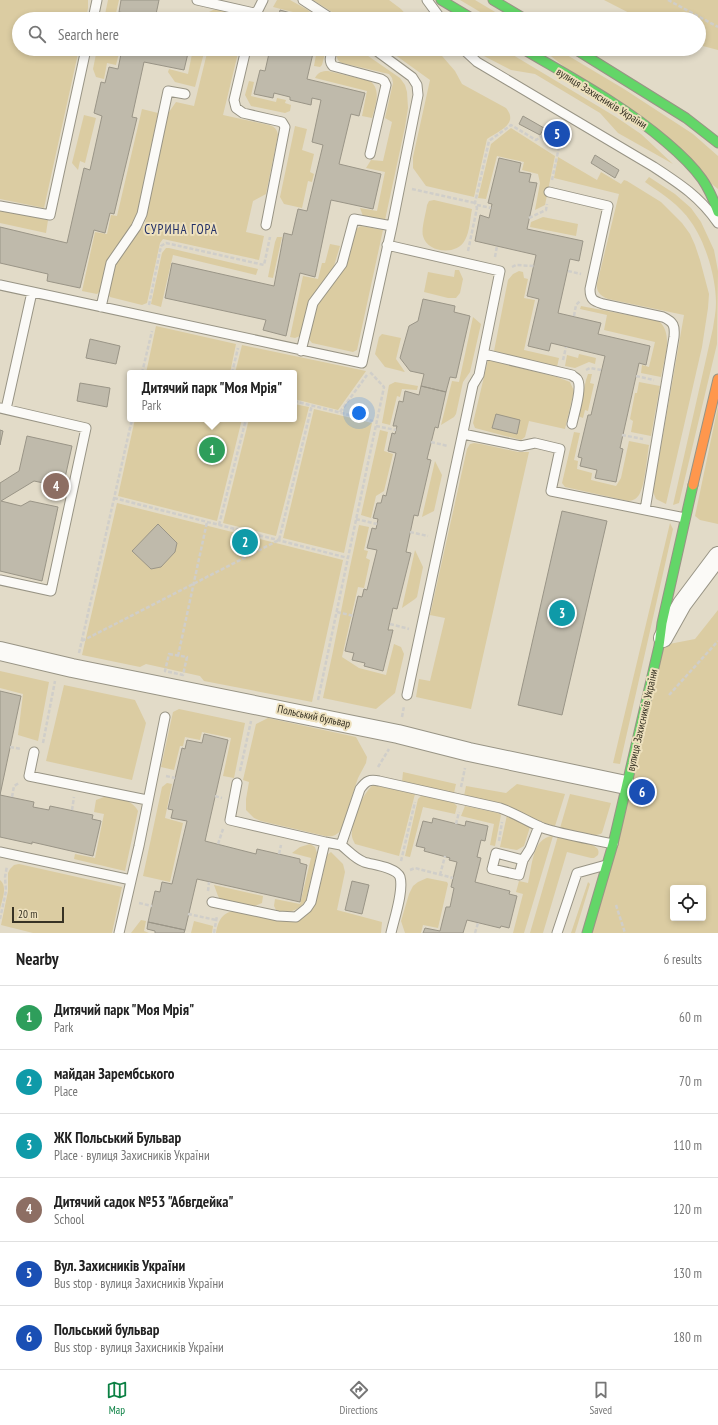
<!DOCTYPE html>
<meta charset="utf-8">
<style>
:root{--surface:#fff;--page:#f6f6f6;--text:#222;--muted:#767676;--line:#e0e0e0;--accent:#0b8043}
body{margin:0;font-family:"PT Sans Narrow",sans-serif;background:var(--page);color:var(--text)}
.controls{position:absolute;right:12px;bottom:12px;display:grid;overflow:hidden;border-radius:4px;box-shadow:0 2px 6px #0003}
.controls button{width:36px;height:36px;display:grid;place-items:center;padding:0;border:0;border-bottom:1px solid var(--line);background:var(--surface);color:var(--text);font:20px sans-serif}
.scale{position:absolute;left:12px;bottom:10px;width:52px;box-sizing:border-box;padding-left:4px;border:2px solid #373224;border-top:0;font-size:11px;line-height:14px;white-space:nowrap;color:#373224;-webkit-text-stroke:3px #ede0bd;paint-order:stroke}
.you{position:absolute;left:359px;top:413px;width:14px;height:14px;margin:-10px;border:3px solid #fff;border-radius:50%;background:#1a73e8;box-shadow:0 0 0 6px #1a73e833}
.badge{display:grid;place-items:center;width:26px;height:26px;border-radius:50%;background:var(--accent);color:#fff;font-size:13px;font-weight:700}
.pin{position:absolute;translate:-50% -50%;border:2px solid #fff;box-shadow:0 1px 4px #0006}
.popup{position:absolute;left:127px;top:370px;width:170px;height:52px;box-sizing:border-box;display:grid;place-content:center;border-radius:4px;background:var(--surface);filter:drop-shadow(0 1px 3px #0005);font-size:13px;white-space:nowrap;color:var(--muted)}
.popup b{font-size:15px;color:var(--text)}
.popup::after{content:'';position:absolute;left:50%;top:100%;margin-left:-8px;border:8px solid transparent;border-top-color:var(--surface)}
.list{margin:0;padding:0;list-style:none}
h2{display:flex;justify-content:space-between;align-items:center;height:52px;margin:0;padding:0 16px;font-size:17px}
h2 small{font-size:13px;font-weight:400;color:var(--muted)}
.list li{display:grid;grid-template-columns:26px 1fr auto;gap:12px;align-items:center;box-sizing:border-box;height:64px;padding:0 16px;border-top:1px solid var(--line)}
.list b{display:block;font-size:15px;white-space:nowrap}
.list p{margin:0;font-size:13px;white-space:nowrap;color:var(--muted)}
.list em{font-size:13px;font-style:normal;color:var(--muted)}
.icon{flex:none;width:22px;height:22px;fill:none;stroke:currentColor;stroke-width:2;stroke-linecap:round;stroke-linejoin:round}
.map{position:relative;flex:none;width:718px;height:933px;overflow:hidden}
.search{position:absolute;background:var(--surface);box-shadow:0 2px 6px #0003;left:12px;right:12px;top:12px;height:44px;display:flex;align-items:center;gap:10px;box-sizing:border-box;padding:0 14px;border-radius:22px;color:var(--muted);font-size:15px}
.sheet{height:436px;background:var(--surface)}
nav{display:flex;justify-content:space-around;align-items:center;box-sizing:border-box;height:56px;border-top:1px solid var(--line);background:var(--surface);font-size:11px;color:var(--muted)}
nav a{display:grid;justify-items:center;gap:2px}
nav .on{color:var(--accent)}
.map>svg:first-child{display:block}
</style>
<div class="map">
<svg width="718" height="933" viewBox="0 0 718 933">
<rect width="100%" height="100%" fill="#e2dbc8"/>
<!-- green -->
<path fill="#dbcca2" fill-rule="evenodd" d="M0 0H88V8L86 19H19V49H79L44 208 0 199Z
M108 0H119L116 13 127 16 126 19H104Z
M277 0H290L308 10 318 19H304L305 15 273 7Z
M313 0H389L401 9 410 19H343Z
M460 0H475L507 19H492Z
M604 0H718V50L699 45V19H641Z
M213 10C223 10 231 11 239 19H203L205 14Z
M97 49H120L116 65 107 63 104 79 96 77 93 69Z
M193 49H205L195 87 175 82 168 72 169 69 188 74Z
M208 49H239L223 115 269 125C275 127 277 129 278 135L266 194 253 201 246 232 264 236 259 260 163 239 160 243 147 303 142 305 110 297 108 294 114 267 145 223 167 115 176 102 194 106Z
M317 49H326L322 65 320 67 314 66Z
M338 49H358L400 78 405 85 407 92 408 108 405 127 385 220 363 216 360 208 377 211 385 172 366 168 371 160 383 161 392 122 385 118 393 83 392 78 389 74 342 63C336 60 336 56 338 49Z
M387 49H436L455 71 462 84 506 108C519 124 499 131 487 139L474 197 426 186 413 168V157L430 80Z
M477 49H503L616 117 641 134 673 164 618 133 600 113 535 74 511 70 482 55Z
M542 49H557L624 89 693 134 718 156V189Z
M328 71 370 81C382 90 375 106 372 118L362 116 367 91 315 78C318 72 322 71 328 71Z
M249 81 254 82 251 96 276 102 277 98 286 100 285 103 291 105 290 111 285 113 251 106 245 95Z
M142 109 158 113 137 214 133 223 107 260 100 291 97 294 82 291 95 232 107 234 111 215 117 216Z
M84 115 96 118 85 163 80 161 78 170 72 163Z
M295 126 307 129 302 150 314 154 310 172 314 174 312 182 308 181 302 208 284 204 280 197Z
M511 128 555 156 545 205 535 210 540 183 538 174 522 170 524 162 497 156 486 199 478 198 491 144Z
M558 157 597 180 601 172 621 184 624 180 627 181 661 202 682 223 690 234 695 245 700 260 709 294 708 308 702 347 666 504 656 499 653 492 684 315 608 299C601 296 596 292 597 284L619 194 554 178Z
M649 177 675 194 691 208 701 222 714 250 718 271 717 344 679 503 673 505 713 328C714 320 716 312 716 303 716 278 706 243 691 222 680 205 661 193 645 182Z
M434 200 472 209C470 219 470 231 465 240 457 256 427 253 423 236 421 229 426 213 427 205L429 201Z
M0 210 48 220 46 233 0 223Z
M543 217 578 224 576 236 530 227 531 222Z
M361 226 383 230 357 350 353 352 312 343 308 338 316 305 347 264 356 229Z
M277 237H282L273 278 268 277 275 242Z
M330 244 340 246 334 266 308 303 300 336 295 338 290 337 303 276 318 279 322 263H325Z
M166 248H169L258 269 256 275 173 255 161 307 151 304 162 253Z
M455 270H459L463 279 460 293 456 298H448L424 292 428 272 454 277Z
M519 271 523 272 524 278 528 279 524 298 535 300 524 350 559 358 557 367 494 351 508 280 513 274Z
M581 306 659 321C674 335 664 359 661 377L641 373 642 365 649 367 655 342 604 330 607 315 580 309Z
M473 317 481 324 470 372 463 382 456 414 454 417 441 425 452 381 459 382Z
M156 326 236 344 230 373H146Z
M382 334 401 338 396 359 405 372 385 367 375 354 379 337Z
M242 345 366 371 338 410 294 399V373H235Z
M579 354 596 358 595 364 589 362 575 368 565 366 567 355 578 358Z
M488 360 557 377 570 382 574 391 565 429 529 421 525 437 521 440 475 428 473 423Z
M588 374H592L590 383 594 384 588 411 585 410 583 418 578 416 586 380Z
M395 382 418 386 417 390 402 389 400 397 397 396 390 425 382 423 389 385Z
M639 382 660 386 651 436 631 432 633 421 630 419 635 393H637Z
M294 404 309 407 276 536 223 523 249 419H294Z
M718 406V524L700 520 695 516Z
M314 409 372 423 344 553 283 538Z
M135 419H242L217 521 118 496Z
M380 430 388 432 384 451 393 454 384 491 376 496 371 518 361 515Z
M574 432 580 433 574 460 578 461 577 469 592 473 591 480 616 486 621 478 629 441 649 445C647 457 645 484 640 493 638 498 633 501 628 501L565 487 562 483Z
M474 443 481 444 518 452H529L471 709 416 697 419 679 430 681 445 618 430 615 467 449 470 444Z
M435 461 442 475 434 511 422 517Z
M117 503 343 560 312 702 204 681 200 676 146 664 140 667 82 655Z
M670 523 673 529 620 764 613 763Z
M359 525 369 527 364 550 368 551 366 558 370 560 364 588 358 587 342 657 359 668 386 675 394 644 401 647 404 654 395 693 376 709 323 698C336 640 346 582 359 525Z
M415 550 423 567 417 597 415 599 402 608Z
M718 610V933H587L659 646 695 639ZM673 888H703V918H673Z
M0 671 49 682 38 741 18 735 23 694 0 688Z
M64 685 135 700 146 723 132 780 46 761Z
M179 709 245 723 234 778 223 776 231 738 202 732 200 740 185 737 183 746H180L174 770 161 767 173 712Z
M268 718 356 737 367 757 366 763 358 778 341 830C336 836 332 837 325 836L261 821 254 818 246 810V799L249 782 243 780 256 724Z
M403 772 456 784 454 793 402 782Z
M167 783 172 784 165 818 183 823 170 882 143 876 162 787Z
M517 784 565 794 555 826 534 820 509 806 464 796 466 786 506 793Z
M373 785 415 794 399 856 355 844C353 840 351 836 352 832 353 818 362 794 373 785Z
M570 794 611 803 602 833C594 839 570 830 560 828Z
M422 795 454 803 457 806 455 814 423 807 410 857 405 856 418 799Z
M104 797C116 797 132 799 138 811L125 871 74 859 75 854 95 858 104 814 94 812 96 800Z
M465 806 498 813 501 815 495 846 490 845 494 824 461 816Z
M507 815 530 827 524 846 517 850 500 847Z
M553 836 524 933H513L523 894 516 892 519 881 528 883C532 868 532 837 553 836Z
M558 836 592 845C596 847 600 849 598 855L594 858H591L567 852 543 933H530Z
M310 844 315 847 317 853 306 900C299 911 289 914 276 910L274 906 275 899 300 904 311 858 292 853 300 847Z
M331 852 343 864 345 872 337 910 382 922 381 933H216C218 922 221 913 234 911L285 921C290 922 295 922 300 920 318 911 323 873 327 855Z
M19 864 122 887 112 933H33L1 925 8 891V873L10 869 14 865Z
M427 878 447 882 448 884 438 928 423 925 421 933H405L401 921 409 894 413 886 418 882Z
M0 880C8 886 2 900 0 909Z
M588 882 590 884 575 933H571Z
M214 885 263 896 262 903 255 906H251L220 899 218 896Z
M141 920 146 921 144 931 149 933H131Z
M194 921 213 926 212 933H191Z"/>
<!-- building -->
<path fill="#bfbaab" stroke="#9a9587" d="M121 0H159L155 19H129L130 14 119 12Z
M280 10 301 16 300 19H278Z
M122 49H189L184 70 144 62 132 117 137 118 114 214 110 213 105 233 94 230 80 288 47 281 48 274 0 263V227L67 243 84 168 90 170 102 116 94 113 101 82 105 83 109 67 118 69Z
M270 49H314L307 79 365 93 359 116 351 114 339 164 381 174 373 209 331 200 315 277 300 273 286 336 263 330 266 320 165 298 172 263 274 286 284 233 292 235 298 209 307 211 323 145 312 142 321 100 312 98 311 105 290 100V97L274 93 273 98 254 94 260 70 265 71Z
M523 116 544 128 540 135 519 124Z
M595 155 619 170 615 178 591 163Z
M499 158 521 163 519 172 531 174 529 182 537 183 527 229 583 241 579 261 570 259 558 313 601 323 598 334 650 346 646 365 639 363 620 448 623 449 616 482 595 478 597 470 580 466 582 458 578 457 588 415H591L605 356 551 343 549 351 528 346 539 299 527 296 536 255 475 241 480 215 489 218 492 204 488 203Z
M423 299 455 306 454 312 470 316 456 378 450 377 446 392 421 386 424 374 410 371 400 358 409 326 418 321Z
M90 339 120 346 116 364 86 358Z
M80 383 110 388 107 407 77 401Z
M421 386 446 392 438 428 435 427 427 459 431 460 418 516 414 515 406 552 411 553 397 609 393 608 388 630H393L383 671 364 666 365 663 352 660 354 653 345 651 358 596 362 597 364 589 367 590 377 550 367 548 372 528 376 529 378 519 373 518 377 503H381L383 495 386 496 396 453 388 451 392 433 395 434 397 426H393L399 401 403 402 405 391 419 395Z
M496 414 520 420 517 434 492 428Z
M0 430 3 431 0 445Z
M27 436 72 446 63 487 34 481 1 501 21 506 30 501 58 507 42 581 0 571V483L19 471Z
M562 511 607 521 562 715 518 705Z
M158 524 177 543 175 552 161 567 151 569 132 551Z
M0 691 21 696 0 795 34 802 33 807 49 810 50 806 93 815 92 819 101 821 93 856 32 842V844L0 837Z
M204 734 228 740 205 841 256 854 257 849 300 859V863L307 865 300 902 197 879 185 930 148 922 155 891 160 892 162 882 172 884 187 821 171 818 173 810 168 809 182 748 185 749 187 740 202 743Z
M433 818 465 826 466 821 488 826 485 841 481 840 477 857 481 858 475 882 510 891 509 894 517 896 509 928 501 926 500 928 467 920 463 933H423L425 928 440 931 446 907H450L454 888 451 887 457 862 449 860 450 858 424 851 425 848 416 846 423 821 432 823Z
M352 881 369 885 362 914 345 910Z
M148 922 185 930 184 933H155V931L147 929Z"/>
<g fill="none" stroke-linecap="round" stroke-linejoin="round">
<!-- lane casing -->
<g stroke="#989485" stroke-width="11">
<path id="lane" d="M197 0 254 13 258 10 263 0
M303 0 332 19
M427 0 441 19
M93 19 97 0
M246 49 234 100 236 108 243 113 282 122 285 127 266 225
M333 49C331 55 328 61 333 66L381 79 384 81 386 85 370 154
M463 49 477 62 654 167C680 184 700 197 718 223
M549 192 608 206 590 289C590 300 594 301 603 304L663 317C674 322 675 326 674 337L645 510
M0 206 50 215 86 49
M387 245 500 271 479 375 473 385 407 695
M0 285 362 363 392 226 418 95 417 85 412 77 374 49
M101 307 111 263 136 227 142 214 168 91 185 94
M301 351 313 303 342 264 354 219 392 226
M484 354 572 375C572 376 577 378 577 379 583 386 574 414 572 424
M0 408 86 428 51 591 0 580
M6 409 32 292
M463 434 521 446 535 443 560 449 551 491 685 518
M34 752 29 776 147 800
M237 783 230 820 325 842 341 845
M0 852 131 880
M523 860 519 875 492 869 496 853 523 860 530 849 539 826
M212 902 278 916 296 917 307 908 311 902 325 842
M119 933 139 846 165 717
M391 933C394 919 404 891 400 877 396 867 373 865 364 862 354 858 349 851 341 845L360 789C366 781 369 779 379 781L500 808C515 813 528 822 543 828 564 835 591 839 613 844
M557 933 577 873 606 865"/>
</g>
<!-- street casing -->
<g stroke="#989485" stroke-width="20">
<path id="street" d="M663 638 682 604 718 556
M0 651 72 668 398 734 469 752 626 785"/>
</g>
<!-- fast casing -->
<g stroke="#989485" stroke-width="11">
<path id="fast" d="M441 0 473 19
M493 0 525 19
M523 49C572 78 623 105 666 142 679 153 692 165 702 179 709 189 714 201 718 212
M575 49 686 118 718 143
M587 933 613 844 659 646 662 623 693 485"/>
</g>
<!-- slow casing -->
<g stroke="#989485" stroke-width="11">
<path id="slow" d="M693 485 718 379"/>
</g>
<!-- path -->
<path stroke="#d0cec9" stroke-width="2.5" stroke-dasharray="4 2" stroke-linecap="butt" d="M668 0 718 27
M552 180 562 133
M412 189 475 203
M477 205 491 208
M529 218 546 210 547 204
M468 251 477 208 475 203 489 141 511 125 536 140 554 128
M495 257 497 246
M512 267 516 265 534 266
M568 271 581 274
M149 305 161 246 166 243 264 265 270 237
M574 316 576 305 580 301
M563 360 566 347
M586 370 590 368 601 370
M142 373 152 331
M232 373 238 348
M636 376 654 380
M294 401 377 422
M340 412 367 375
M376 426 396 430
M622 435 643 439
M431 442 448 446
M114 498 348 558
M356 519 377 524
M219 525 246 419
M410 532 428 536
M337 612 354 616
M390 624 409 629
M82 641 279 540 312 405
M79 653 132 419
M169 654 187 657 183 675 165 671Z
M178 656 207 522
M669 695 718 641
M318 700 384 387 370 372
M402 717 404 706
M43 743 55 681
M10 747 21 749
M378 767 389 749
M240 771 251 721
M166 776 175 778
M461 787 465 768
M215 796 222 798
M12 797 14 786 19 783
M72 810 74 797
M456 824 459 812
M499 841 502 822
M218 844 223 829
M279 854 281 845
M401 861 415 802
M410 870 415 868 453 878
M440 875 445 856
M208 891 209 882
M139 903 152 906
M616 905 625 933
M188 914 216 920
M0 919 6 891 5 877 7 866
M214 933 217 916
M475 933 478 923"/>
<!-- lane -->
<use href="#lane" stroke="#fbfaf7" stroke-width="9"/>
<!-- street -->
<use href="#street" stroke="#fbfaf7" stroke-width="18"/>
<!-- fast -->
<use href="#fast" stroke="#63d668" stroke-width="9"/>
<!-- slow -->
<use href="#slow" stroke="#ff974d" stroke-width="9"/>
</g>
<g text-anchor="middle" stroke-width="4" stroke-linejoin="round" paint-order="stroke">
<!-- street labels -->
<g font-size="11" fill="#373224" stroke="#ede0bd">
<text transform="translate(602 98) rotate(32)" y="4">вулиця Захисників України</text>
<text transform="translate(314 716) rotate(12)" y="4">Польський бульвар</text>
<text transform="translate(642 720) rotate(-77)" y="4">вулиця Захисників України</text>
</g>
<!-- quarter labels -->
<g font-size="13" letter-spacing="1" fill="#212e66" stroke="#ede0bd">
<text x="181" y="234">СУРИНА ГОРА</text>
</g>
</g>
</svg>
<div class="controls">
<button><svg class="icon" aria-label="locate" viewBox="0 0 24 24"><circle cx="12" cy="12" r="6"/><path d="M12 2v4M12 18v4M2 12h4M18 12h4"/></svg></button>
</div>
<div class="scale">20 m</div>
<div class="you"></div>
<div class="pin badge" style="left:212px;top:450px;background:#2e9e5b">1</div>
<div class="popup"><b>Дитячий парк &quot;Моя Мрія&quot;</b>Park</div>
<div class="pin badge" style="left:245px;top:542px;background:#0f9aa8">2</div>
<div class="pin badge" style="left:562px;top:613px;background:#0f9aa8">3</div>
<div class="pin badge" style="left:56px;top:486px;background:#8d6e63">4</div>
<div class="pin badge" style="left:557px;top:134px;background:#1a4fb4">5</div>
<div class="pin badge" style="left:642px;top:792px;background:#1a4fb4">6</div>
<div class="search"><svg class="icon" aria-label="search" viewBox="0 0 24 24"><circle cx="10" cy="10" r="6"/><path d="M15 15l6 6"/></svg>Search here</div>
</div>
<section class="sheet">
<h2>Nearby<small>6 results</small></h2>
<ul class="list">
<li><span class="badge" style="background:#2e9e5b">1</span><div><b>Дитячий парк &quot;Моя Мрія&quot;</b><p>Park</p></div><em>60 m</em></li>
<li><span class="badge" style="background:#0f9aa8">2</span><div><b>майдан Зарембського</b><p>Place</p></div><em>70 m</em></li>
<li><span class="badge" style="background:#0f9aa8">3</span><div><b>ЖК Польський Бульвар</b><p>Place · вулиця Захисників України</p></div><em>110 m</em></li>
<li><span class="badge" style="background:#8d6e63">4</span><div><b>Дитячий садок №53 &quot;Абвгдейка&quot;</b><p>School</p></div><em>120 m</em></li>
<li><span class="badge" style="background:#1a4fb4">5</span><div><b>Вул. Захисників України</b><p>Bus stop · вулиця Захисників України</p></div><em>130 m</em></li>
<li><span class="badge" style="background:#1a4fb4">6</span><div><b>Польський бульвар</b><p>Bus stop · вулиця Захисників України</p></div><em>180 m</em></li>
</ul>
</section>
<nav>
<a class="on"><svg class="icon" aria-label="map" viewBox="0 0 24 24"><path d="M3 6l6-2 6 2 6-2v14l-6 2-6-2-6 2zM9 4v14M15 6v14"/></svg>Map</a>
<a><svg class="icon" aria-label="directions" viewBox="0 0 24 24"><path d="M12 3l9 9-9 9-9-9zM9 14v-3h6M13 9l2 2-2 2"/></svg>Directions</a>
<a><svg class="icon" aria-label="saved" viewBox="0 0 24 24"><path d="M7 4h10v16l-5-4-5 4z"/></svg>Saved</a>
</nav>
